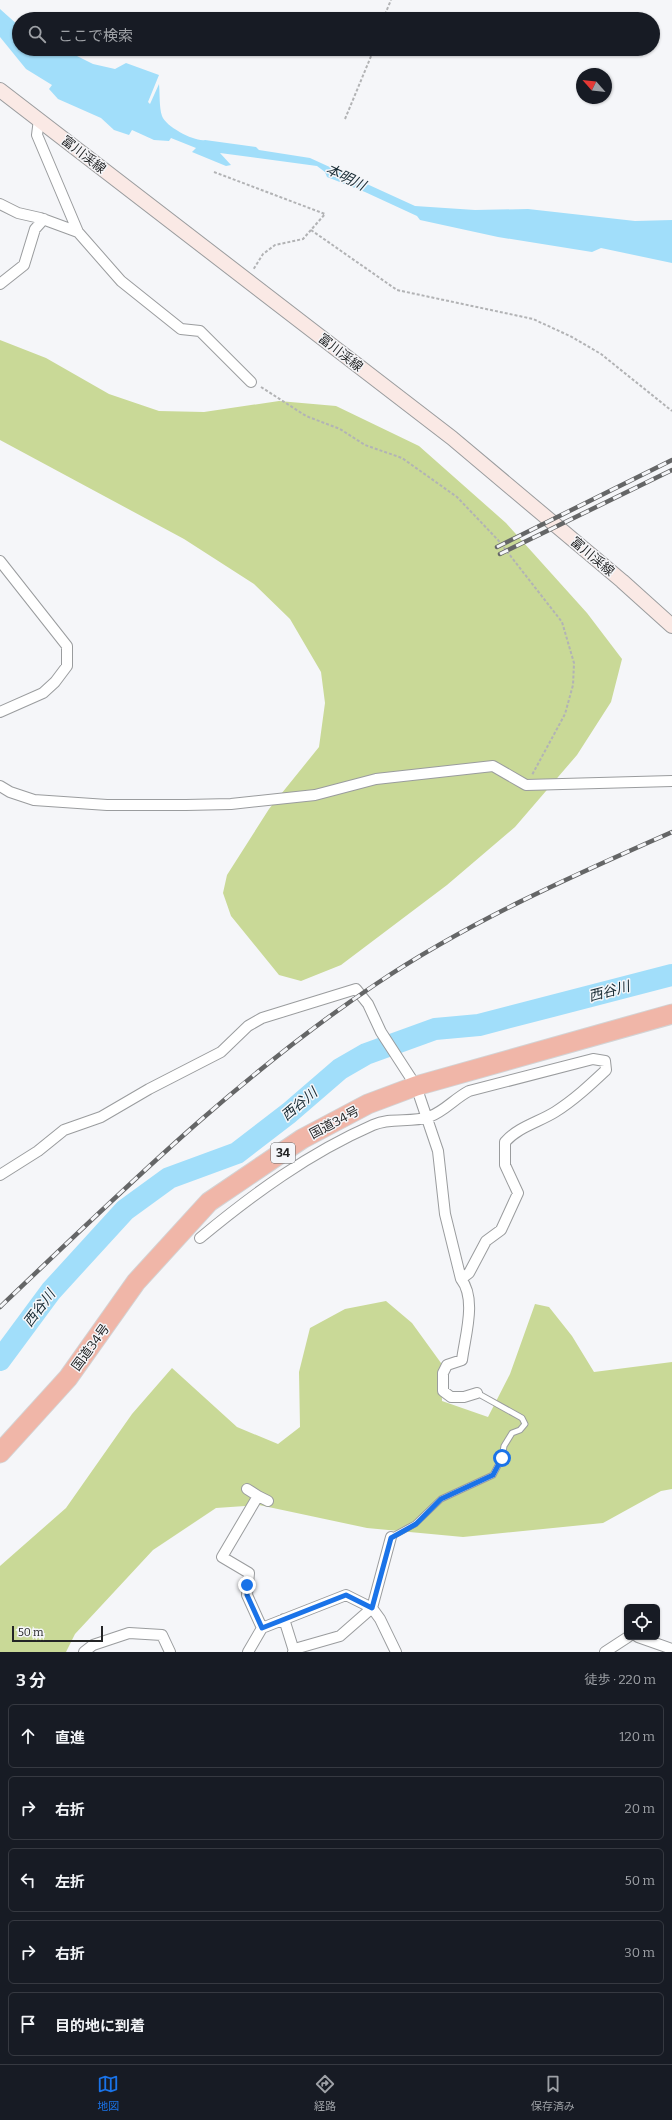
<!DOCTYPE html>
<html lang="ja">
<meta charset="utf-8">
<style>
:root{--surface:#171b24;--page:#242831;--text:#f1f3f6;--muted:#9ea1a6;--line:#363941;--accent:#1a73e8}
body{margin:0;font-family:Bitter,"Noto Sans JP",serif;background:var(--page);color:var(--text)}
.controls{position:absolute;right:12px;bottom:12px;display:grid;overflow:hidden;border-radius:6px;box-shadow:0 1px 3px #0004}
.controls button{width:36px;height:36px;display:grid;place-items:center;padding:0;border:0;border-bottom:1px solid var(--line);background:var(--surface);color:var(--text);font:20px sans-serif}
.compass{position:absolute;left:576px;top:68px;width:36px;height:36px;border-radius:50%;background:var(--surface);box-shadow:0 1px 3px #0004;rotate:297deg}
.scale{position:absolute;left:12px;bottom:10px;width:91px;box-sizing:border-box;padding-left:4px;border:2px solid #242526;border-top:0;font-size:11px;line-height:14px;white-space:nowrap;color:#242526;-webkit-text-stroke:3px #f5f6f9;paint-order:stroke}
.stop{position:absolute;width:12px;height:12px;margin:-9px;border:3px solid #1a73e8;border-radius:50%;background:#fff}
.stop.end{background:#1a73e8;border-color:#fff;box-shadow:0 1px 4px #0008}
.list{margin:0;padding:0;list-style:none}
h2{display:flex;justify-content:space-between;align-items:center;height:52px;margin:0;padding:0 16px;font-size:17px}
h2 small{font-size:13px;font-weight:400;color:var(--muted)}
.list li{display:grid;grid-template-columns:26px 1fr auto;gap:12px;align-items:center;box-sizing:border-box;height:64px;margin:0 8px 8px;padding:0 8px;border:1px solid var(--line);border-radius:6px}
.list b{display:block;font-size:15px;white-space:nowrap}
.list em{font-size:13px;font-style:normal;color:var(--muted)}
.icon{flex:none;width:22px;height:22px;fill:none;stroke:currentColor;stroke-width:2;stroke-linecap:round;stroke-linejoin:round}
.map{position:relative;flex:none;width:672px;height:1652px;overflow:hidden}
.search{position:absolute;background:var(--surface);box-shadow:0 1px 3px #0004;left:12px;right:12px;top:12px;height:44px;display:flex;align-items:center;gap:10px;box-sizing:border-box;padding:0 14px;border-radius:22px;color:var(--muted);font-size:15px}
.sheet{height:412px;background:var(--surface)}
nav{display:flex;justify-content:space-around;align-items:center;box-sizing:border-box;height:56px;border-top:1px solid var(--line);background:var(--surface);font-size:11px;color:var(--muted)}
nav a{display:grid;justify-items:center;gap:2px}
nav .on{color:var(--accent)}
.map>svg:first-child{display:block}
</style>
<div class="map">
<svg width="672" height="1652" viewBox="0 0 672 1652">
<rect width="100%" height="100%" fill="#f5f6f9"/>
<!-- green -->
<path fill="#c9d997" d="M0 340 46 358 109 394 159 411 204 412 279 401 336 406 419 446 506 523 587 613 622 659 611 702 577 755 515 827 447 885 341 965 301 981 279 975 231 916 223 893 227 875 269 809 319 747 325 703 321 672 290 619 254 584 184 539 0 440Z
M386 1301 412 1323 441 1363 442 1401 488 1417 510 1374 535 1304 549 1307 572 1336 594 1372 672 1362V1489L661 1491 603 1523 463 1537 367 1528 259 1505 216 1508 153 1550 75 1634 66 1652H0V1566L66 1508 132 1414 172 1368 237 1427 278 1444 300 1427 299 1372 310 1328 345 1309Z"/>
<!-- water -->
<path fill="#a1defa" d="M0 9 19 26V49H63L93 64 115 69 126 63 159 75 148 102 150 104 159 84C160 94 159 107 162 116 166 127 195 142 205 140L256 147 259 150 310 158 415 206 475 210 528 209 635 221 672 220V263L601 248 592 252 498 237 420 220 417 216 365 192 327 177 325 172 317 166 220 153 231 165 226 166 192 152 196 148 171 138 169 141 154 140 132 130 129 135 114 130 101 118 58 99 49 89 52 85 26 69 0 37Z"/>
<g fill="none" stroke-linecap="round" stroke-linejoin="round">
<!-- river -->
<path stroke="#a1defa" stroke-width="22" d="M0 1360 51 1291 125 1210 169 1178 237 1153 289 1113 340 1069 366 1054 435 1029 479 1025 672 975"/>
<!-- lane casing -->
<g stroke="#9a9c9e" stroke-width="7">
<path id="lane" d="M391 1537 415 1524 441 1499 493 1475 502 1458 504 1446 512 1433 520 1430 525 1424 522 1418 477 1393"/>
</g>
<!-- street casing -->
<g stroke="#9a9c9e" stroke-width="12">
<path id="street" d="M39 119 37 135 78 232 121 281 181 329 200 331 251 382
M0 204 18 213 40 218 78 232
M0 284 24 265 35 229 44 219
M0 561 67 646V666L55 682 43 693 0 712
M0 786 10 792 34 800 107 805H186L231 804 315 795 376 779 493 766 526 785 672 781
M0 1175 38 1151 64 1130 101 1117 149 1089 221 1052 248 1026 262 1018 356 989 368 1004 381 1032 416 1086 438 1151 445 1214 461 1279
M200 1238C253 1194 309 1153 373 1125 391 1117 410 1123 429 1117 445 1111 455 1098 469 1091L593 1059 605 1061 606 1070C590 1085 574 1100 555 1112 539 1122 518 1127 505 1142V1165L518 1193 501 1230 486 1241 469 1273 461 1279C477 1299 465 1336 462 1360L447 1365 443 1373V1391L451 1397H464L477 1393
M247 1489 258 1496
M284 1619 294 1651
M262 1628 346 1595 372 1608 380 1619 396 1652
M638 1637 672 1649
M84 1652 93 1645 129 1633 162 1635 170 1652
M248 1652 262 1628 247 1595 249 1573 222 1557 258 1496 268 1501
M293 1652 298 1648 340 1636 372 1608 391 1537
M605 1652 628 1637"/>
</g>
<!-- secondary casing -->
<g stroke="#9a9c9e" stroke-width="16">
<path id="secondary" d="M0 90 452 438 622 581 672 626"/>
</g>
<!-- highway casing -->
<g stroke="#d3d3d4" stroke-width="21">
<path id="highway" d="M0 1453 68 1378 136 1282 209 1202 302 1139 368 1104 416 1086 672 1014"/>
</g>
<!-- path -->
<path stroke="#b2b3b5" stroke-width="2" stroke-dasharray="3 2" stroke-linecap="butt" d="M383 19 391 0
M345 119 374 49
M214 172 325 214 303 239 275 245 263 254 253 270
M311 230 397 290 533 319 570 336 601 354 672 411
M261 387 306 416 340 429 365 445 402 458 457 497 498 540 562 622 574 663 573 685 565 714 532 775"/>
<!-- lane -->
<use href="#lane" stroke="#fff" stroke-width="5"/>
<!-- street -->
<use href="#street" stroke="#fff" stroke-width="10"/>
<!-- secondary -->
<use href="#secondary" stroke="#fae9e5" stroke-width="14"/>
<!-- highway -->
<use href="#highway" stroke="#f0b6a8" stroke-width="19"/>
<!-- rail casing -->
<g stroke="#656667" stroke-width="4.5">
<path id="rail" d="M497 547 672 460
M500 554 672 470
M0 1307C120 1193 238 1076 376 984 468 922 570 877 672 832"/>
</g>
<!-- rail -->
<use href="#rail" stroke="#f5f6f9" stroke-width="3" stroke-dasharray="9" stroke-linecap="butt"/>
</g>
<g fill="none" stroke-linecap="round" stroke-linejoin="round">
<!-- route -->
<path stroke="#1a73e8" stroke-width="5" d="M247 1585V1595L262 1628 346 1595 372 1608 391 1538 416 1524 441 1499 493 1475 502 1458"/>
</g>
<g text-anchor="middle" stroke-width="3" stroke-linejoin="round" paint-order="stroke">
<!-- shield labels -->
<rect fill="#f5f6f9" stroke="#636465" stroke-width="1" x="271" y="1143" width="24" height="20" rx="3"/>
<g font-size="12" font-weight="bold" fill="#242526">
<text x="283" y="1157">34</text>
</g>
<!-- street labels -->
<g font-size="13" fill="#242526" stroke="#f5f6f9">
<text transform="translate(84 154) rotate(38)" y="5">富川渓線</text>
<text transform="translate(341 352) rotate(38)" y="5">富川渓線</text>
<text transform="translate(593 556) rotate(40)" y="5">富川渓線</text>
<text transform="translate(334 1122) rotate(-28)" y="5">国道34号</text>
<text transform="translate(90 1347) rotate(-54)" y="5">国道34号</text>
</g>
<!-- water labels -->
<g font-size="14" font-style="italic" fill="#192c35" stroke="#f5f6f9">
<text transform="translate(346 177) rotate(26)" y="5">本明川</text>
<text transform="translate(609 991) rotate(-15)" y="5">西谷川</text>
<text transform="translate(299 1104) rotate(-40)" y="5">西谷川</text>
<text transform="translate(39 1308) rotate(-53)" y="5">西谷川</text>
</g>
</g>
</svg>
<div class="controls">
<button><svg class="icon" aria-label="locate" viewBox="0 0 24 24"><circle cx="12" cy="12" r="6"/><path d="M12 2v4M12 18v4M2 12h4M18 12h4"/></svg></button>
</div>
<svg class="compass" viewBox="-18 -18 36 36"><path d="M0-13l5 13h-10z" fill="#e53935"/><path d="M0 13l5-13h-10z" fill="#9ea1a6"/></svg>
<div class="scale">50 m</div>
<div class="stop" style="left:502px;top:1458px"></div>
<div class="stop end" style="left:247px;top:1585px"></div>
<div class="search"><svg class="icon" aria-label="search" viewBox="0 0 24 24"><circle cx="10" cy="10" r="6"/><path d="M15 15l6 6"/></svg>ここで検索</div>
</div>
<section class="sheet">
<h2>3 分<small>徒歩 · 220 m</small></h2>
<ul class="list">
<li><svg class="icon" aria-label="ahead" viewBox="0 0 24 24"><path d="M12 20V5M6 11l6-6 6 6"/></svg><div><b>直進</b></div><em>120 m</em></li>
<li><svg class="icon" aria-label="right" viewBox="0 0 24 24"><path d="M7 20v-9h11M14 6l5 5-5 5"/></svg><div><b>右折</b></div><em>20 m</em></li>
<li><svg class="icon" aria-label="left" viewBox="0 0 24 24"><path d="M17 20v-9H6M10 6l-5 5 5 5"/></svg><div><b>左折</b></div><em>50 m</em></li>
<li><svg class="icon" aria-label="right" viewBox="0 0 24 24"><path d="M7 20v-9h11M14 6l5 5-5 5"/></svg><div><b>右折</b></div><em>30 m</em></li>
<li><svg class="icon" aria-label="arrive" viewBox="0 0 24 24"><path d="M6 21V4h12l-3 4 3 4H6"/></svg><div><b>目的地に到着</b></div></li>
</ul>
</section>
<nav>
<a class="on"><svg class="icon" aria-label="map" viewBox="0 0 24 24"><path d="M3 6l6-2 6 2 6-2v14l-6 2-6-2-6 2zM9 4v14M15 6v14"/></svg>地図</a>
<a><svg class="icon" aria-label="directions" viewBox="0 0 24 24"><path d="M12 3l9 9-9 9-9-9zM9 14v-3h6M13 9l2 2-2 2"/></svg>経路</a>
<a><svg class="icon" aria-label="saved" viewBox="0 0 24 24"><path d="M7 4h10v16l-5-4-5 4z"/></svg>保存済み</a>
</nav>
